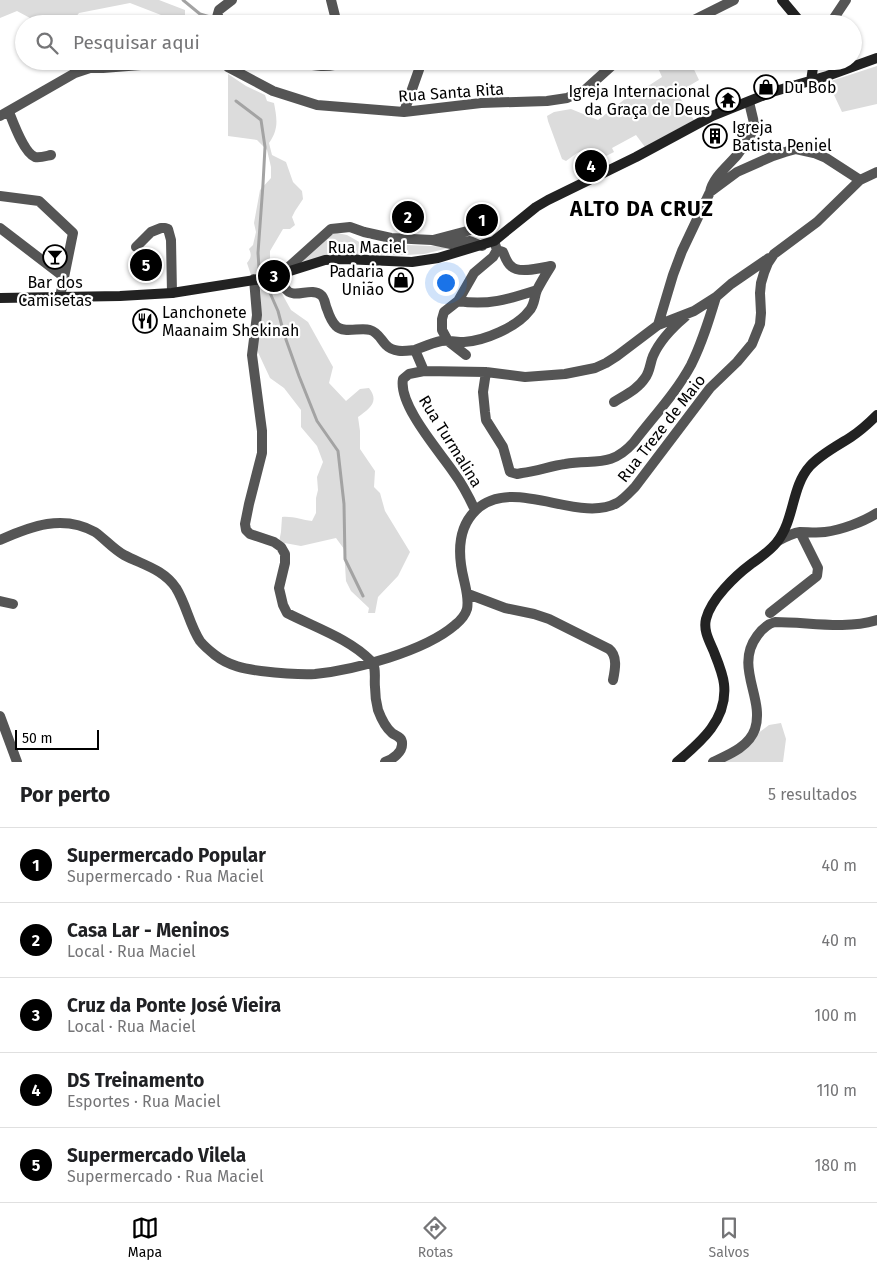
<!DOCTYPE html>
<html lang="pt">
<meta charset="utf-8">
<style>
:root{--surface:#fff;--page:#f6f6f6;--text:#202124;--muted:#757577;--line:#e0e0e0;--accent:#000}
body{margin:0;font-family:"Fira Sans",sans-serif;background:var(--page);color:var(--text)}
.scale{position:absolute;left:15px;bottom:12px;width:84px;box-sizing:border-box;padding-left:5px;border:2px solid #000;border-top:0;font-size:14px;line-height:18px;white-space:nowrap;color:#000;-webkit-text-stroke:4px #fff;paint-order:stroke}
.you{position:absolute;left:445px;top:282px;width:18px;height:18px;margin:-12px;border:4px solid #fff;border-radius:50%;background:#1a73e8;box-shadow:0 0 0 8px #1a73e833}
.badge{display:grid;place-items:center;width:32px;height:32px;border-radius:50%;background:var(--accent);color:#fff;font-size:16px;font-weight:700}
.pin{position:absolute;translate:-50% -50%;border:2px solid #fff;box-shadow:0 1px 5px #0006}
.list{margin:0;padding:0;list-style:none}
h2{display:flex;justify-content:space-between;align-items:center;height:65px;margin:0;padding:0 20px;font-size:21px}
h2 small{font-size:16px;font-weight:400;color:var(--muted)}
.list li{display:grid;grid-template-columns:32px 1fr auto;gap:15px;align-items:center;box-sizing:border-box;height:75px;padding:0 20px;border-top:1px solid var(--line)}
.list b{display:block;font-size:19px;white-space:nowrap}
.list p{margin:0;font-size:16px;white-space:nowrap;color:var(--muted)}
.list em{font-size:16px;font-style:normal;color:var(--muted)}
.icon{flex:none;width:28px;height:28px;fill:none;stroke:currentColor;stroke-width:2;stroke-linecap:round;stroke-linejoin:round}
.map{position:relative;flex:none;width:877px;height:762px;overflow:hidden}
.search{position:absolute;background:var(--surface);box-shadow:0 1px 4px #0004;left:15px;right:15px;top:15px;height:55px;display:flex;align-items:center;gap:12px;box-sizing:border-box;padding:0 18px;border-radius:28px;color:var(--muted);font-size:19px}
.sheet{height:440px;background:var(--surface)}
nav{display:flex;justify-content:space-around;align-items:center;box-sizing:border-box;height:70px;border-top:1px solid var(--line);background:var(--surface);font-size:14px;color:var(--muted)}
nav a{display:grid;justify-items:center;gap:2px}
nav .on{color:var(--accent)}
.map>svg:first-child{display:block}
</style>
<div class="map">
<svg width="877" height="762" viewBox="0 0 877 762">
<rect width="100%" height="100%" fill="#fff"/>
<!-- green -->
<path fill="#dcdcdc" d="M0 0H159L185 10V16L174 20 130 3 79 13 70 24H41L17 11 0 18Z
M655 61H690L699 80 677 93 694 120 645 147 636 135 612 148 614 152 596 161 588 149 577 153 566 161 562 159 548 121 547 116 554 112 571 109 598 120 625 99 642 90 662 77Z
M877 66V104L842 112 828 82Z
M228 74 246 86 265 95 267 101 274 103C277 119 279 129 269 143L272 155 286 162 293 182 302 191 303 199 295 211 292 217 295 225 290 229H283L270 251V271L251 275 247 263C251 258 252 255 249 249L253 245 256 232 254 223 260 190 271 178V167L267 150 257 140 228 136Z
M337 233 347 235 361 243 453 247 424 254 387 256H363L339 253 288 268 321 238Z
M276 283 291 310 308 322 333 367 329 383 346 401 360 389 369 388C380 402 369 409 358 417L360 431V449L375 471 374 487 380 493 385 511 410 552 398 576 378 597 375 613H368L369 608 351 591 346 581 344 549 336 538 301 546 279 542 281 532 282 517C293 516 302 520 312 521L316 513V498L318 490 317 477 323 462 317 446 301 427V410L284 388 270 378 256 348 261 306 260 285Z
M781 723 786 739 783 762H720L769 725Z"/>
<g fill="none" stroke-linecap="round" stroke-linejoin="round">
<!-- stream -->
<path stroke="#a3a3a3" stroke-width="3" d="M183 0 200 14 227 22
M236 101 261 120 265 147 263 184 258 253 259 268 278 311 284 334 299 376 317 421 338 451 344 504 345 559 363 596"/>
<!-- street -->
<path stroke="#555" stroke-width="10" d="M331 0 337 24
M215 24 219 10 232 0
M686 24 734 0
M830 24 846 0
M224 61 228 67 273 91 317 105 404 112 481 103 547 101 567 98 586 89 617 61
M291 61C310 65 328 70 346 61
M9 112C13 122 24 153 35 157 40 158 46 156 51 155
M404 112 422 61
M0 116 75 73 90 68H103L191 61
M710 192 737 172 773 156 785 152 796 149 814 153 826 158 860 180
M0 196 39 201 73 233 60 297
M0 228 64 277
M433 240 471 230
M482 246 470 241 451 244 432 240 391 238 364 232 350 227 331 229 282 273C283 277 283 284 285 288 293 301 311 286 321 295 325 298 325 305 327 309 329 315 332 322 336 326 344 334 360 327 370 330 378 332 381 340 386 345 394 353 405 351 415 350L424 371 486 372 525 377 565 374 595 368 606 363 617 356 658 325 694 311 716 297 731 284 769 258
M136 247 151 232 161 228H165L168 229 171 240 172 293
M497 250 503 252C505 257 507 263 511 266 518 274 541 268 551 266
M254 279 257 315 252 355 262 431V453L249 504 245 524 246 530 250 534 274 542 281 547 285 554V563L279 588 283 605 287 613C314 627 350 639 371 661 377 667 374 679 375 687 375 695 376 702 378 710 381 718 385 727 392 733 396 736 402 737 402 743 403 752 393 759 385 762
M458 301C488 306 509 299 537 290
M658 325 673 275 682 251 710 192C713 177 728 166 738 154 744 146 750 136 755 127L749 102
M415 350C423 347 432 343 441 341 449 340 456 342 464 342 484 341 517 327 529 311 535 305 534 297 537 290 541 282 546 274 551 266
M466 355 448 341 442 330V319L444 312 458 301 474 273 493 257 497 250 494 241
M424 371 409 374 403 379C398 405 440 452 454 473 463 485 469 497 475 510
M486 372 483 392 485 412 486 420 503 447 510 472 517 474 522 473C537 471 551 466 565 464 595 459 611 468 634 442 653 417 676 393 691 365 702 343 709 320 716 297
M614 402C625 395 638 389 645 378 650 372 650 363 653 356 660 340 672 328 685 317
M0 540C31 526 63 514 95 532 105 539 113 549 124 555 143 565 163 569 176 588 186 604 190 626 200 641 204 646 210 651 215 655 229 666 245 669 261 671 279 673 298 675 315 674 355 670 425 651 455 625 460 621 465 616 467 609 469 599 466 589 464 580 458 556 457 528 476 510 513 475 578 524 617 503 624 499 629 493 635 487L710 388 737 362 752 344 760 324 761 313 760 293 761 283 764 273 768 263 774 254 817 222 860 180 877 172
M778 541C785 537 793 533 800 532 808 532 816 533 825 532 841 530 863 522 877 513
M468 594 505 608 534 614 549 619 609 649C618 656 615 670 613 680
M0 601 13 604
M770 613 817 576 818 568 800 532
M0 716 17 762
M713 762C728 755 749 747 755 729 765 698 734 667 757 636 762 629 767 624 775 622 809 622 844 630 877 620"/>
<!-- secondary -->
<path stroke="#222" stroke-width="10" d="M782 0 802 24
M811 81 814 61
M0 298 120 296 172 293 261 279 274 276 325 260 343 259 412 262 438 258 494 241 536 207 548 200 636 157 712 116 772 92 827 76 877 58
M677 762C701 742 728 719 724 684 723 674 718 662 714 652 710 642 703 631 706 619 711 599 735 576 751 564 761 557 770 551 777 542 795 519 791 487 810 466 821 454 837 446 851 437 860 431 869 423 877 415"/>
</g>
<!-- icons -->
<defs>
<g id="shop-ring" transform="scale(1.25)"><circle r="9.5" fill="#fff" stroke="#000" stroke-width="1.5"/><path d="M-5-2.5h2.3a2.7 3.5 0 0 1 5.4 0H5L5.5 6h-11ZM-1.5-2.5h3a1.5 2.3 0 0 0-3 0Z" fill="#000"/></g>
<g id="temple-ring" transform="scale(1.25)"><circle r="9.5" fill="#fff" stroke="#000" stroke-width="1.5"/><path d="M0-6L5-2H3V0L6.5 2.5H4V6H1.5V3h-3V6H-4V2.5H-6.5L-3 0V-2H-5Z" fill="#000"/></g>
<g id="building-ring" transform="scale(1.25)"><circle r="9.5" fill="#fff" stroke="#000" stroke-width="1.5"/><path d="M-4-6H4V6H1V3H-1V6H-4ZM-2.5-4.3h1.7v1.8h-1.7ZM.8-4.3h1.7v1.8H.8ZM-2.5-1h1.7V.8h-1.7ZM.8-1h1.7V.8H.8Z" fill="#000"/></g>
<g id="bar-ring" transform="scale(1.25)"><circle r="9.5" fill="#fff" stroke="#000" stroke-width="1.5"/><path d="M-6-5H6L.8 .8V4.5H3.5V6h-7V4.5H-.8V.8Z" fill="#000"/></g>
<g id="restaurant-ring" transform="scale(1.25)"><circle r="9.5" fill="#fff" stroke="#000" stroke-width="1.5"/><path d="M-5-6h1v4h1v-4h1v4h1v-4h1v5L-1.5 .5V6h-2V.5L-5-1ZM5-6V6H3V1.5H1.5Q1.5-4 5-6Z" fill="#000"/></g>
</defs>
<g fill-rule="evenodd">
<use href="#shop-ring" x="766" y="87"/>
<use href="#temple-ring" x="728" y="100"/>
<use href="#building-ring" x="715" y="136"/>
<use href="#bar-ring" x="55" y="257"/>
<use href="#shop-ring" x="401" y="280"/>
<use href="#restaurant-ring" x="145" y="321"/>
</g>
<g text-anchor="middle" stroke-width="4.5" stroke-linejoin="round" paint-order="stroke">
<!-- poi labels -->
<g font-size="16" fill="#000" stroke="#fff" text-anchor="start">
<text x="784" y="93">Du Bob</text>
<text x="710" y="97" text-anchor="end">Igreja Internacional<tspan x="710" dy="18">da Graça de Deus</tspan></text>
<text x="732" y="133">Igreja<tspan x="732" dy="18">Batista Peniel</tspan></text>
<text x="384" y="277" text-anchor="end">Padaria<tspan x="384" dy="18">União</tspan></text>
<text x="55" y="288" text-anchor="middle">Bar dos<tspan x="55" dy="18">Camisetas</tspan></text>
<text x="162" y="318">Lanchonete<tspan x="162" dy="18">Maanaim Shekinah</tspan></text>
</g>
<!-- street labels -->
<g font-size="16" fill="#000" stroke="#fff">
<text transform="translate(451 92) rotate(-4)" y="6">Rua Santa Rita</text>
<text x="367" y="253">Rua Maciel</text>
<text transform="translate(661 428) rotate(-52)" y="6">Rua Treze de Maio</text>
<text transform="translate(451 441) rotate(58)" y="6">Rua Turmalina</text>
</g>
<!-- district labels -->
<g font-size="21" font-weight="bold" letter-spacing="1" fill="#000" stroke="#fff">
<text x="642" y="216">ALTO DA CRUZ</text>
</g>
</g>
</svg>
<div class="scale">50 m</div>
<div class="you"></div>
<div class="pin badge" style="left:482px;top:220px">1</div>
<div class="pin badge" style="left:408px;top:217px">2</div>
<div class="pin badge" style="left:274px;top:276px">3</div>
<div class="pin badge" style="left:591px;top:166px">4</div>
<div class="pin badge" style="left:146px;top:265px">5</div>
<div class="search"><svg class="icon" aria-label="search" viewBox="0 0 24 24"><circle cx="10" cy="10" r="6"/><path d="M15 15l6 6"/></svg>Pesquisar aqui</div>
</div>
<section class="sheet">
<h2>Por perto<small>5 resultados</small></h2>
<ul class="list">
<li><span class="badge">1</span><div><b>Supermercado Popular</b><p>Supermercado · Rua Maciel</p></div><em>40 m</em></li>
<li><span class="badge">2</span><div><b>Casa Lar - Meninos</b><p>Local · Rua Maciel</p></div><em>40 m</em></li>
<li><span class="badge">3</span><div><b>Cruz da Ponte José Vieira</b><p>Local · Rua Maciel</p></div><em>100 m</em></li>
<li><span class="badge">4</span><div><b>DS Treinamento</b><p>Esportes · Rua Maciel</p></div><em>110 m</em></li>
<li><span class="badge">5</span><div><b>Supermercado Vilela</b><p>Supermercado · Rua Maciel</p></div><em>180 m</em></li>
</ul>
</section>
<nav>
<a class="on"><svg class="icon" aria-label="map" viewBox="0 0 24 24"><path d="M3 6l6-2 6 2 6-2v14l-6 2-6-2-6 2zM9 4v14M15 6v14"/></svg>Mapa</a>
<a><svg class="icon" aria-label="directions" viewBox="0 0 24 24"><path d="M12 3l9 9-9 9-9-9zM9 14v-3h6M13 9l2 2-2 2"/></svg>Rotas</a>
<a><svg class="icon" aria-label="saved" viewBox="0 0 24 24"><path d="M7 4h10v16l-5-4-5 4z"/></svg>Salvos</a>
</nav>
